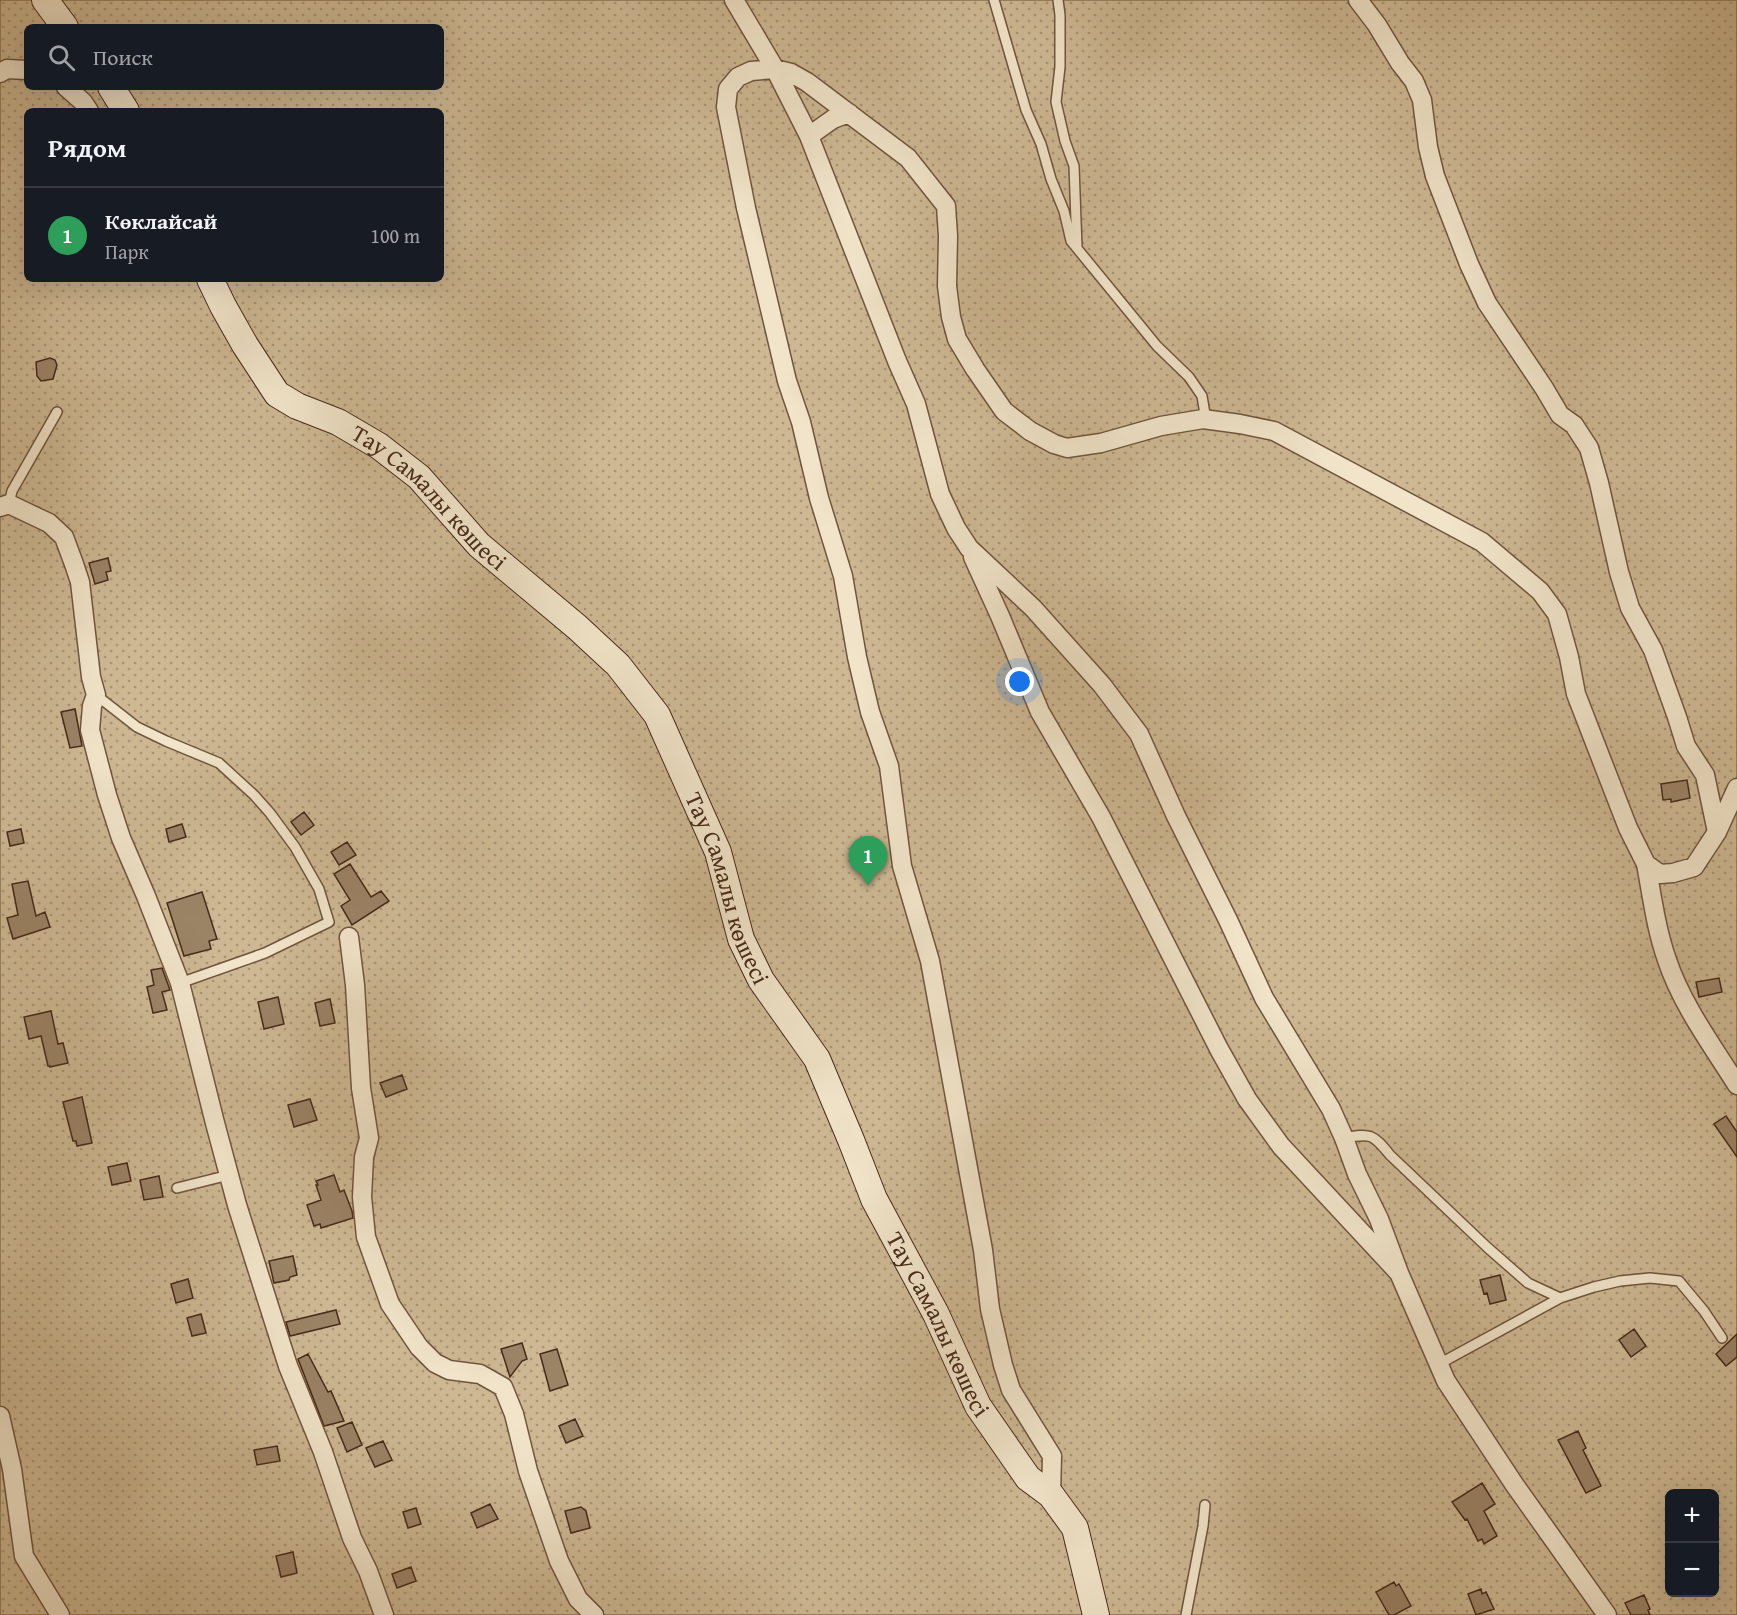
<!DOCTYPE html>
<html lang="ru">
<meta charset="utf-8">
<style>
:root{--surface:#171b24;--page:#20242c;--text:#f1f3f6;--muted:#9ea1a6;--line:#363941;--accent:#c59692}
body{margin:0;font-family:"Gentium Book Plus",serif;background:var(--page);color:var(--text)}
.controls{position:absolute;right:18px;bottom:18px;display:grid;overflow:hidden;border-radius:9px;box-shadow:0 6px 24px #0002}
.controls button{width:54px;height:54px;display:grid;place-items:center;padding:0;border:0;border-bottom:2px solid var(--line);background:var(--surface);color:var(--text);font:30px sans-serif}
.you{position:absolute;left:1020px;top:682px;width:21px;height:21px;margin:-15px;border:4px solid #fff;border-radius:50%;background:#1a73e8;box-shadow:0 0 0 9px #1a73e833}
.badge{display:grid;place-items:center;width:39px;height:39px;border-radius:50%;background:var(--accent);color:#fff;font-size:20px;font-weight:700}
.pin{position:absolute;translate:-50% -50px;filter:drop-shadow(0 2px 3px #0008)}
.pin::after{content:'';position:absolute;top:32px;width:21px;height:18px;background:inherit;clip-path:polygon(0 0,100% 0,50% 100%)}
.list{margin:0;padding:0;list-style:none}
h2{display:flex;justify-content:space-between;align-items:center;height:78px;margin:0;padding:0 24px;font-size:26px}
h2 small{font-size:20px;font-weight:400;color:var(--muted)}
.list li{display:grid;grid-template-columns:39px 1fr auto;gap:18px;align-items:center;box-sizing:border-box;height:96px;padding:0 24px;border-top:2px solid var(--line)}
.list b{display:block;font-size:22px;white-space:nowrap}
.list p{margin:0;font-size:20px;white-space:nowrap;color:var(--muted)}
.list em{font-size:20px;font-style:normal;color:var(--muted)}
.icon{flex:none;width:33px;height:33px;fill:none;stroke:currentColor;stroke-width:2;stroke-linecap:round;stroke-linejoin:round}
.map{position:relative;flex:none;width:1737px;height:1615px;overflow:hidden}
.search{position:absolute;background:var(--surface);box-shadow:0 6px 24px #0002;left:24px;top:24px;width:420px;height:66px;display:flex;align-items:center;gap:15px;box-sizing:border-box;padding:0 21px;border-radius:9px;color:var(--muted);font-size:22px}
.panel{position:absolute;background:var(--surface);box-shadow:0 6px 24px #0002;left:24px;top:108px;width:420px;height:174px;border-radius:9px}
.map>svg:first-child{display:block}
</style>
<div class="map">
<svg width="1737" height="1615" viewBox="0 0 1737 1615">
<defs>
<pattern id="garden-dots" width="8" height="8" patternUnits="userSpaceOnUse" patternTransform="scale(1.5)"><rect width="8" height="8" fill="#cdb893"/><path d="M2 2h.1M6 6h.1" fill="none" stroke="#a89677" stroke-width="1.8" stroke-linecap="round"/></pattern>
</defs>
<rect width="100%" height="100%" fill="#e9d5ac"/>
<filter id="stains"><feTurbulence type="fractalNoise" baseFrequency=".00333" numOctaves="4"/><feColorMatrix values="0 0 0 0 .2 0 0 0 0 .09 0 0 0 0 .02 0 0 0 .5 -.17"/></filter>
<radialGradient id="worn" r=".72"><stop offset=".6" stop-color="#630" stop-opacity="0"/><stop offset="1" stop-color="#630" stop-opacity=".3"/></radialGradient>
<!-- garden -->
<path fill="url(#garden-dots)" stroke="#8a7156" stroke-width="1.5" fill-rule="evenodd" d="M0 0H1737V1615H0ZM27 27H441V87H27ZM27 111H441V279H27ZM1670 1494H1714V1592H1670Z"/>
<!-- building -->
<path fill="#9b8366" stroke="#472a1a" stroke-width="1.5" d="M50 358 55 360 57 365 53 379 41 381 37 376 36 362Z
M108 558 111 571 106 572 108 580 95 584 89 563Z
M75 709 82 746 70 748 61 712Z
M1687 780 1690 798 1671 802V799L1663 800 1661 784Z
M304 812 314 825 301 835 291 822Z
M182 824 186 837 169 842 166 829Z
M21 829 24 843 10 846 7 832Z
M347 842 356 855 339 865 331 852Z
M350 864 371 897 381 891 389 901 352 925 341 906 350 900 334 874Z
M28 881 36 916 45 912 50 927 13 939 7 918 18 915 12 884Z
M202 892 217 939 209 941 211 949 184 956 167 903Z
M162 968 170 990 162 992 167 1010 153 1013 147 987 154 985 151 970Z
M1719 978 1722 992 1699 997 1696 982Z
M278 997 284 1024 264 1029 258 1002Z
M330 999 335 1023 320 1026 315 1003Z
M51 1011 58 1044 63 1043 68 1063 50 1067V1066H48L41 1036 29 1039 24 1017Z
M402 1075 407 1089 386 1097 380 1083Z
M82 1097 92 1143 77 1146 76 1141H73L63 1102Z
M310 1099 317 1120 294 1127 288 1105Z
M1726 1116 1737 1132V1157L1714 1124Z
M127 1163 131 1181 112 1185 108 1167Z
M334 1175 340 1192 344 1190 352 1211 353 1218 321 1228 320 1224 314 1226 307 1205 321 1200 316 1185H318L316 1181Z
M159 1176 163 1197 144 1200 140 1180Z
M293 1256 297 1275 290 1277 289 1280 274 1283 269 1261Z
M1500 1275 1506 1300 1490 1304 1487 1293 1484 1294 1480 1280Z
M188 1279 193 1298 176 1303 171 1284Z
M336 1310 340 1324 290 1336 286 1322Z
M201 1314 206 1333 192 1336 187 1318Z
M1634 1329 1646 1346 1631 1357 1619 1340Z
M1737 1334V1357L1726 1366 1716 1354Z
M522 1343 527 1359 522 1361 510 1377 501 1349Z
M557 1349 568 1385 550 1391 540 1354Z
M308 1354 328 1392 331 1391 344 1421 324 1426 298 1359Z
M575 1419 583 1436 566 1443 559 1426Z
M352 1422 362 1445 347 1452 337 1428Z
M1578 1431 1586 1448 1583 1450 1601 1486 1586 1493 1558 1440Z
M383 1441 392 1460 375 1467 366 1448Z
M277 1446 280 1461 257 1465 254 1450Z
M1482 1483 1495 1504 1484 1511 1497 1536 1484 1544 1482 1539 1478 1541 1467 1519 1465 1520 1452 1502Z
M490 1504 498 1519 477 1528 471 1513Z
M581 1507 586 1511 590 1528 571 1533 565 1511Z
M416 1508 421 1524 408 1528 403 1512Z
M293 1552 297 1573 281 1577 276 1556Z
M411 1567 416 1581 397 1588 392 1574Z
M1394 1582 1396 1586 1399 1584 1411 1606 1394 1615H1389L1376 1592Z
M1481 1589 1482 1594 1486 1592 1494 1609 1476 1615 1468 1594Z
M1644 1595 1650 1609 1648 1610 1650 1615H1631L1625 1603Z"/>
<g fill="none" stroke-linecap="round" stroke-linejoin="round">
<!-- lane casing -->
<g stroke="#70553e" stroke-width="12">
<path id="lane" d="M994 0 1026 110 1041 144 1051 179 1064 211 1071 241 1157 346 1189 377 1202 396 1205 414 1203 419
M1058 0 1060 15V67L1056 102 1065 141 1074 166 1077 248
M9 504 12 491 57 412
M96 695 137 727 166 741 219 763 254 795 270 813 295 847 319 889 329 922 265 953 180 983
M1344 1138C1371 1133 1373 1134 1390 1155L1488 1248 1528 1283 1560 1298
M177 1188 229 1175
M1439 1364 1560 1298 1594 1287 1620 1281 1650 1278 1679 1281 1704 1311 1722 1338
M1186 1615 1203 1526 1205 1505"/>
</g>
<!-- street casing -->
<g stroke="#70553e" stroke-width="21">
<path id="street" d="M734 0 775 69 809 136 897 361 916 404 940 494 956 528 969 548 1033 608 1102 685 1139 734 1176 816 1228 920 1264 998 1331 1109 1344 1138 1357 1174 1379 1219 1399 1273
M1358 0 1377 25 1400 63 1414 81 1422 100 1428 147 1435 176 1469 264 1487 303 1544 388 1560 415 1574 425 1589 448 1599 483 1619 572 1630 608 1653 650 1677 717 1686 746 1705 775 1717 832
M0 73 7 69 27 70
M66 87 83 102 89 111
M809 136 833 119 849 113
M0 507 9 504 49 523 64 537 74 564 80 582 91 677 96 695 92 706 90 730 107 795 121 838 146 896 180 983 215 1123 237 1205 288 1366 323 1452 352 1538 368 1571 384 1615
M973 557 1000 616 1040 712 1101 817 1219 1049 1247 1099 1281 1146 1399 1273 1446 1381 1514 1484 1607 1615
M1646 864C1652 896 1656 929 1667 960 1682 1005 1712 1045 1737 1085
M349 937 355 985 361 1088 369 1138 364 1157 362 1197 366 1237 390 1304 419 1347 435 1363 449 1370 480 1374 503 1387 514 1414 528 1471 559 1561 578 1599 594 1615
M0 1416 12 1469 24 1556 60 1615
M1051 1495 1052 1456 1011 1390 1003 1365 990 1309 983 1250 930 961 902 866 889 766 870 712 857 657 843 576 819 498 801 422 787 381 746 208 726 107 728 89 738 77 751 71 775 69 791 73 807 82 908 158 946 206 948 236 947 286 951 317 957 339 975 369 1004 411 1030 431 1054 444 1067 448 1101 443 1161 426 1203 419 1240 424 1274 431 1482 542 1540 591 1557 614 1569 657 1576 694 1628 828 1646 864 1660 874 1673 873 1694 867 1717 832 1737 788"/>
</g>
<!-- secondary casing -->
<g stroke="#472a1a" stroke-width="28">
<g id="secondary">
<path d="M45 0 65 27"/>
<path d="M111 87 126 111"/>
<path id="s1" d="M210 279 223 306 245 345 277 394 297 406 338 422 379 446 419 477 479 545 577 627 618 665 657 715 718 852 741 939 761 980 817 1059 851 1140 874 1199 936 1314 978 1406 1028 1478 1051 1495 1075 1528 1096 1615"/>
</g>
</g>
<!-- lane -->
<use href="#lane" stroke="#f1e4c9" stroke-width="9"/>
<!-- street -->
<use href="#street" stroke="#f1e4c9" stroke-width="18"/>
<!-- secondary -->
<use href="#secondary" stroke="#f1e4c9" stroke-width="26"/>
</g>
<g text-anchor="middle" stroke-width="6" stroke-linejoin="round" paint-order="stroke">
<!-- street labels -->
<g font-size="24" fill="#472a1a" stroke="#f1e4c9">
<text dy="8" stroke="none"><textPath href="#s1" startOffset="320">Тау Самалы көшесі</textPath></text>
<text dy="8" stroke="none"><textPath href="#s1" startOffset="824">Тау Самалы көшесі</textPath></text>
<text dy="8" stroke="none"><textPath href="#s1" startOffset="1311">Тау Самалы көшесі</textPath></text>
</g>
</g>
<rect width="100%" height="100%" filter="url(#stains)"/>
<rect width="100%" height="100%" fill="url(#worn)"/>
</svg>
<div class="controls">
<button>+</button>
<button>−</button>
</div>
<div class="you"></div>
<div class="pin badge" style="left:868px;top:886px;background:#2e9e5b">1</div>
<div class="search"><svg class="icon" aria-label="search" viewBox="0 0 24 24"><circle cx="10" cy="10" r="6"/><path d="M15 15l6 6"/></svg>Поиск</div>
<section class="panel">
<h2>Рядом<small></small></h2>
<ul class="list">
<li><span class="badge" style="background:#2e9e5b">1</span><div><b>Көклайсай</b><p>Парк</p></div><em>100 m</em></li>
</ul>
</section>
</div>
